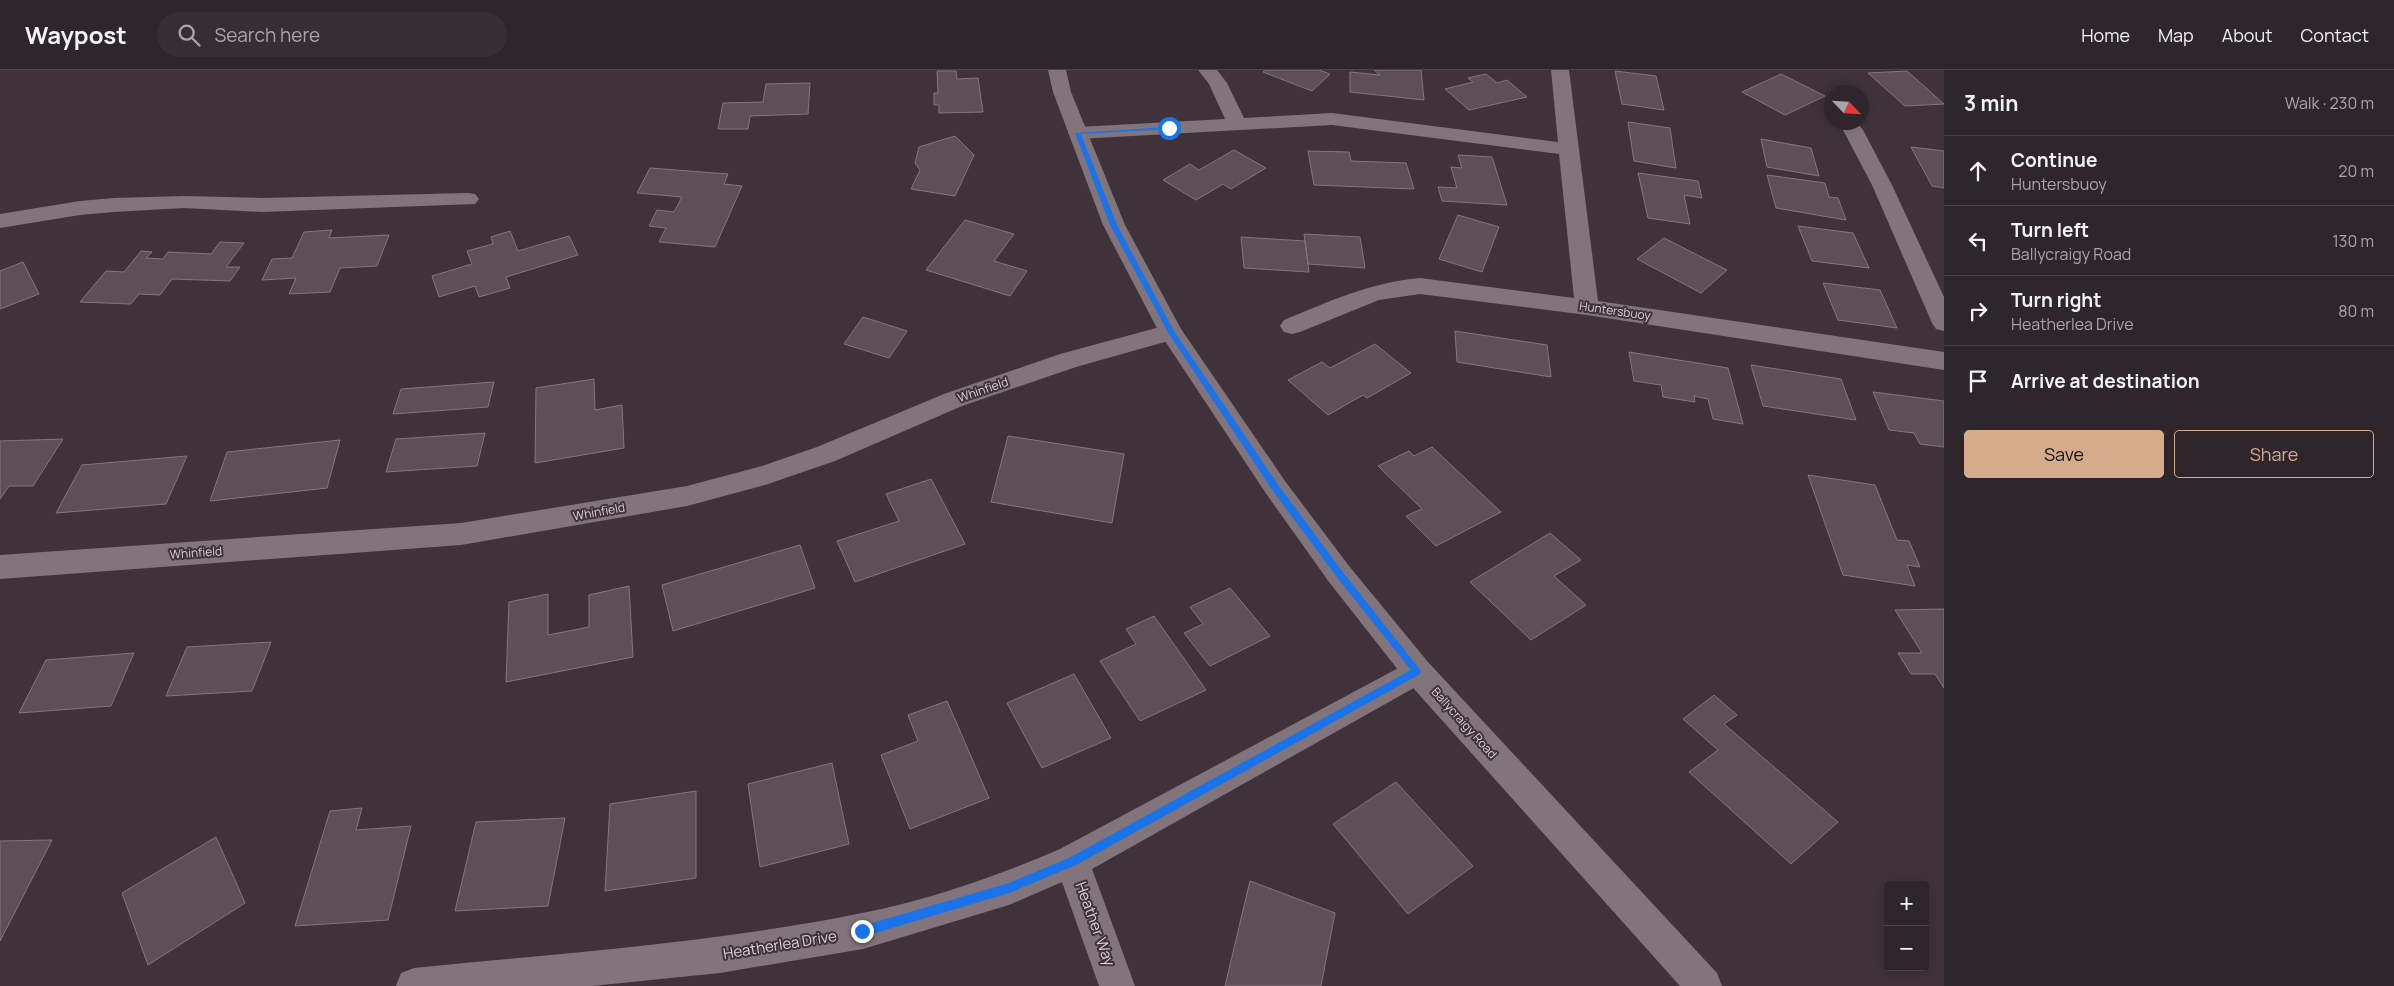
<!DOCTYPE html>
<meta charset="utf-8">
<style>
:root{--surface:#2f262b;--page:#372e33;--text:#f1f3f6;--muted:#a7a5a9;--line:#4a4347;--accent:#d6ab8b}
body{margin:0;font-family:Manrope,sans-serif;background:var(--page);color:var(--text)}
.controls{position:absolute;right:15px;bottom:15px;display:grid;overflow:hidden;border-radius:5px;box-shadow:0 2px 12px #0003}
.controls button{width:45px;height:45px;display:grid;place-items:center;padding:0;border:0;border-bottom:1px solid var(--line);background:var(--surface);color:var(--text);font:25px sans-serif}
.compass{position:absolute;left:1824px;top:15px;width:45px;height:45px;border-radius:50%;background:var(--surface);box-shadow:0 2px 12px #0003;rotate:115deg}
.stop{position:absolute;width:15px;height:15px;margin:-11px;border:4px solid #1a73e8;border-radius:50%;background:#fff}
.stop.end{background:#1a73e8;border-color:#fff;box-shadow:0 1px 5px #0008}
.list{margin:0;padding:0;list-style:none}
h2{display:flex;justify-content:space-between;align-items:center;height:65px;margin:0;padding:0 20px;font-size:21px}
h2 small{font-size:16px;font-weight:400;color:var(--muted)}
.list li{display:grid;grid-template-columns:32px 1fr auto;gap:15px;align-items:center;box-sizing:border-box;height:70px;padding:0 20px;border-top:1px solid var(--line)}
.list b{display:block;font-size:19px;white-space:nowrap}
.list p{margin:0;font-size:16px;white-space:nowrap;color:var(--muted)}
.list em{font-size:16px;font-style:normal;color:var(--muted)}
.actions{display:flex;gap:10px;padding:15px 20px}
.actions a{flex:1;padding:11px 0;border:1px solid var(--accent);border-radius:5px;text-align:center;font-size:18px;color:var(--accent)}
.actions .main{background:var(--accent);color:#111}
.icon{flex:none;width:28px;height:28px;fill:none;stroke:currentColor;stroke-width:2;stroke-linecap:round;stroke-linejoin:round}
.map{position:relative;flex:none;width:1944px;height:916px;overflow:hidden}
header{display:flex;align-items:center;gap:30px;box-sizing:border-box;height:70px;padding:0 25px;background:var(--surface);border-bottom:1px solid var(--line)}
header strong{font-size:24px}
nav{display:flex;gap:28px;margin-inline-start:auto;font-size:18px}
.search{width:350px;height:45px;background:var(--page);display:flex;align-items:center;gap:12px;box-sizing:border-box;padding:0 18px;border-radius:28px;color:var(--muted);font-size:19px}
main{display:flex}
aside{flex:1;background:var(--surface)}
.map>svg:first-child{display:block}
</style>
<header>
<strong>Waypost</strong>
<div class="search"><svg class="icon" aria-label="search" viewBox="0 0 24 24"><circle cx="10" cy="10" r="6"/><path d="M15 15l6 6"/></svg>Search here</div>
<nav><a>Home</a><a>Map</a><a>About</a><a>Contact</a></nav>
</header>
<main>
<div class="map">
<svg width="1944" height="916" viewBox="0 0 1944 916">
<rect width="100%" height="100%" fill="#3f3339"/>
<!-- building -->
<path fill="#5c4f56" stroke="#84767d" d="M1265 0H1319L1330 4 1312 21 1263 2Z
M1374 0H1421L1424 30 1350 22V2L1380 5Z
M937 1H956L957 9 978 8 983 42 939 43V35H934V23H938Z
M1615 1 1656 6 1664 40 1622 34Z
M1907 1 1944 34 1905 36 1868 3Z
M1486 4 1497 13 1507 10 1527 27 1469 40 1445 19 1473 12 1468 8Z
M1781 4 1825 26 1785 45 1742 22Z
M810 13 808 44 750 46 748 59H718L723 33 763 32 766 14Z
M1628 52 1670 58 1676 98 1634 91Z
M955 66 974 85 955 126 911 119 920 100 915 93 919 77Z
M1761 69 1811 78 1819 106 1767 97Z
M1911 77 1944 81V118L1932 116Z
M1234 80 1266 98 1231 119 1223 114 1196 130 1163 110 1190 94 1199 100Z
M1308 81 1349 82 1351 91 1406 93 1414 119 1314 115Z
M1458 85 1492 87 1507 135 1442 131 1438 117 1457 118 1451 97 1462 98Z
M650 98 728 104 724 114 742 116 715 177 659 172 666 158 649 156 657 140 674 142 682 127 637 123Z
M1638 103 1698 111 1702 128 1684 125 1690 154 1648 148Z
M1767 105 1825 113 1829 127 1838 128 1846 150 1776 138Z
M1458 145 1499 157 1482 202 1439 189Z
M965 150 1014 164 994 191 1027 201 1010 226 926 200Z
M1798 156 1853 163 1869 198 1812 191Z
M332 160 329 168 389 165 377 196 340 198 330 222 289 224 296 208 262 210 272 189 292 188 304 162Z
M510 161 518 181 569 166 578 185 506 207 510 218 479 227 475 216 439 227 432 206 472 194 467 181 493 174 491 167Z
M1304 164 1360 167 1365 198 1308 194Z
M1241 167 1305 171 1309 202 1244 198Z
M1664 168 1727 200 1701 223 1637 189Z
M220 172 244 173 226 197H240L230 211 172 209 160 225 139 224 131 234 80 232 106 201 124 202 141 181 152 182 146 188 163 189 168 182 211 184Z
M23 192 39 224 0 239V201Z
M1823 213 1880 220 1897 258 1838 250Z
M863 247 907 261 889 288 844 274Z
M1455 261 1547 275 1551 307 1457 292Z
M1375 274 1411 303 1367 328 1363 325 1328 345 1288 310 1322 292 1330 298Z
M1629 282 1728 298 1743 354 1713 349 1708 329 1694 326 1695 332 1663 327 1661 315 1634 311Z
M1751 295 1841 309 1856 350 1763 336Z
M594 309 595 340 622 335 624 378 535 393 536 318Z
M494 312 488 337 393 344 401 319Z
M1873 322 1944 331V377L1920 374 1914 363 1889 360Z
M485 363 477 396 386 402 396 369Z
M1008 366 1124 384 1112 453 991 432Z
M63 369 33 416H9L0 429V371Z
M340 370 327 418 210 431 227 382Z
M1432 377 1501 442 1436 476 1406 446 1422 439 1378 396 1409 381 1414 386Z
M187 386 166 434 56 443 82 395Z
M1808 405 1875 415 1897 470 1909 471 1920 497 1907 495 1915 516 1843 505Z
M931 409 965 474 855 512 837 471 899 451 886 424Z
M1550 463 1581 490 1554 506 1586 535 1531 570 1470 512Z
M800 475 815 518 673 561 662 515Z
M629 516 633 587 506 612 509 532 548 524V565L589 557V525Z
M1230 518 1270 566 1210 596 1184 563 1203 554 1190 537Z
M1944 539V618L1935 604H1911L1898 583H1922L1895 540Z
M1154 546 1206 620 1140 651 1100 591 1136 574 1126 559Z
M271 572 252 621 166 626 187 577Z
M134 583 111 636 19 643 46 590Z
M1074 604 1111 668 1042 698 1007 633Z
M1714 625 1737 645 1724 654 1838 752 1791 794 1689 702 1718 680 1683 649Z
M947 631 989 728 910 759 881 685 918 671 908 645Z
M832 693 849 774 760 797 748 714Z
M1396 712 1473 796 1408 844 1333 754Z
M696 721V808L605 821 610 734Z
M362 738 356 760 411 756 388 850 295 856 330 741Z
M565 748 548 836 455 841 476 752Z
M216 767 245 833 148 895 122 823Z
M52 770 0 871V771Z
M1250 811 1335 843 1321 916H1225Z"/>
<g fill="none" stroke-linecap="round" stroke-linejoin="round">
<!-- minor -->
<path fill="#82747b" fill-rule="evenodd" d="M1198 0H1217L1227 13 1244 48 1332 43 1558 72 1551 0H1569L1598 231 1944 282V300L1587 245 1420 224 1379 230 1300 262 1292 264 1284 262 1280 256 1284 250C1328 232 1371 212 1420 208L1574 228 1559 84 1332 55 1078 69 1071 67 1068 63 1071 59 1078 57 1225 49 1209 14Z
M1853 54 1860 56 1863 60 1892 115 1944 227V261L1936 259 1932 253 1872 115 1843 60 1846 56Z
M468 123 475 124 479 129 475 134 262 142 184 138 114 142 80 145 0 158V144L80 131 114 128 184 126 262 128Z
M1171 254 1179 256 1183 262 1179 268 1076 297 962 336 835 391 765 415 687 436 461 475 0 509V485L461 453 687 416 762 396 817 377 944 324 1060 284Z
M1417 588 1428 592 1432 601 1428 610 1092 799 1135 916H1099L1062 812 1009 835 863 879 720 903 592 916H396L401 903 414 898C563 883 715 873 862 843 929 830 997 806 1060 779Z"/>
<!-- tertiary -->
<path fill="#82747b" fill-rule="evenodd" d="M1048 0H1066L1071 22 1125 155 1181 259 1285 411 1349 496 1428 592 1717 903 1722 916H1680L1406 610 1329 512 1267 425 1159 262 1103 155 1053 22Z"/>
</g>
<!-- route -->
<path fill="#1a73e8" d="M1169 57 1171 59 1081 64 1117 155 1174 261 1279 416 1342 501 1421 601 1420 604 1076 795 1009 823 862 867 857 861 862 856 1009 813 1069 788 1411 600 1336 506 1273 421 1169 264 1110 155 1075 63Z"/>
<g text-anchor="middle" stroke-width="4" stroke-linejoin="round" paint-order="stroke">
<!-- street labels -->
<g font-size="12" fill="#dcd4d8" stroke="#3f3339">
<text transform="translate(1615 241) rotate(8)" y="4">Huntersbuoy</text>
<text transform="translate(983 320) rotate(-19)" y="4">Whinfield</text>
<text transform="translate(599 442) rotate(-10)" y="4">Whinfield</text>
<text transform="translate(196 483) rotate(-4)" y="4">Whinfield</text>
<text transform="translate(1464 653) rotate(48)" y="4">Ballycraigy Road</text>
</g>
<!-- near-street labels -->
<g font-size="15" fill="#dcd4d8" stroke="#3f3339">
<text transform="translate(1095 854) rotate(70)" y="5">Heather Way</text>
<text transform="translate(780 875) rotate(-9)" y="5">Heatherlea Drive</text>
</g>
</g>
</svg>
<div class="controls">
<button>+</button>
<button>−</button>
</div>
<svg class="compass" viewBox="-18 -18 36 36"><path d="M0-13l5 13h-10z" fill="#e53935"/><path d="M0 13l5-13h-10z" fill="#a7a5a9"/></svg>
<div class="stop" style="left:1169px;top:58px"></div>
<div class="stop end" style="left:862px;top:861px"></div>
</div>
<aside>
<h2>3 min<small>Walk · 230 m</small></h2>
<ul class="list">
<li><svg class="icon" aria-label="ahead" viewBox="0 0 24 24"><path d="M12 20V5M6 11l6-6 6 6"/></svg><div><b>Continue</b><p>Huntersbuoy</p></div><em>20 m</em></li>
<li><svg class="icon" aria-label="left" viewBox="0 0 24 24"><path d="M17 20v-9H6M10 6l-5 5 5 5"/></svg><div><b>Turn left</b><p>Ballycraigy Road</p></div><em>130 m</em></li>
<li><svg class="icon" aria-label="right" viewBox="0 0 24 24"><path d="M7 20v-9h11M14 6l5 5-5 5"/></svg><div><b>Turn right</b><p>Heatherlea Drive</p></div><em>80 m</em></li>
<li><svg class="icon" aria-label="arrive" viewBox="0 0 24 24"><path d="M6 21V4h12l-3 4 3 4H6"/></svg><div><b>Arrive at destination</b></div></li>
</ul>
<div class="actions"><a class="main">Save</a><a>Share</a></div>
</aside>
</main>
